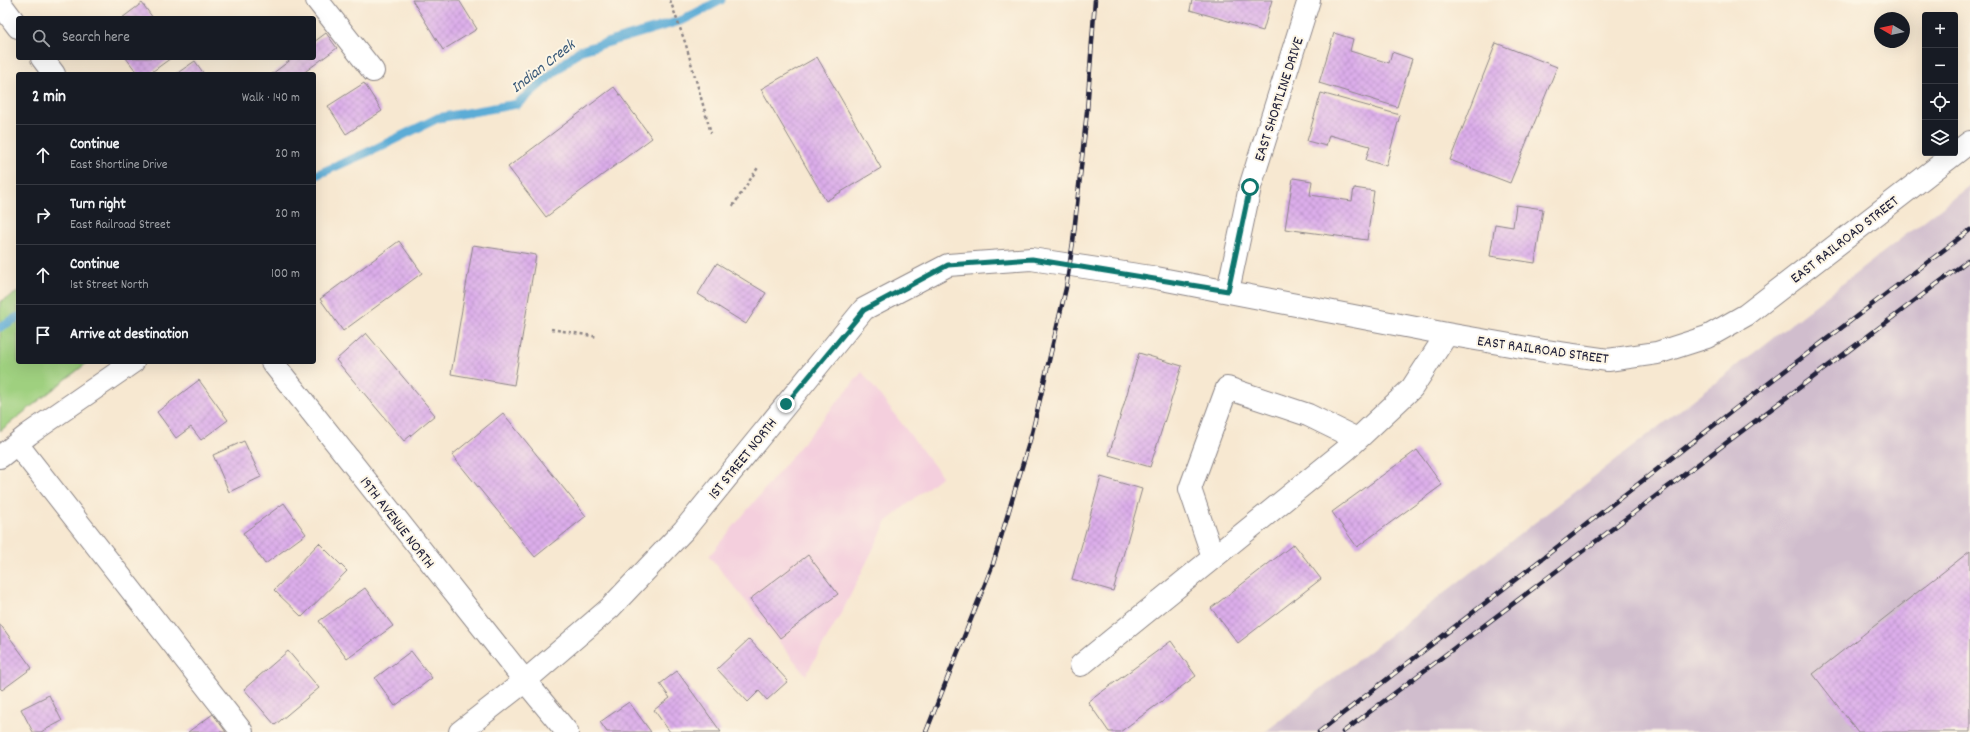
<!DOCTYPE html>
<meta charset="utf-8">
<style>
:root{--surface:#171b24;--page:#20242c;--text:#f1f3f6;--muted:#9ea1a6;--line:#363941}
body{margin:0;font-family:Dekko,sans-serif;background:var(--page);color:var(--text)}
.controls{position:absolute;right:12px;top:12px;display:grid;overflow:hidden;border-radius:4px;box-shadow:0 4px 16px #0002}
.controls button{width:36px;height:36px;display:grid;place-items:center;padding:0;border:0;border-bottom:1px solid var(--line);background:var(--surface);color:var(--text);font:20px sans-serif}
.compass{position:absolute;left:1874px;top:12px;width:36px;height:36px;border-radius:50%;background:var(--surface);box-shadow:0 4px 16px #0002;rotate:279deg}
.stop{position:absolute;width:12px;height:12px;margin:-9px;border:3px solid #0f766e;border-radius:50%;background:#fff}
.stop.end{background:#0f766e;border-color:#fff;box-shadow:0 1px 4px #0008}
.list{margin:0;padding:0;list-style:none}
h2{display:flex;justify-content:space-between;align-items:center;height:52px;margin:0;padding:0 16px;font-size:17px}
h2 small{font-size:13px;font-weight:400;color:var(--muted)}
.list li{display:grid;grid-template-columns:26px 1fr auto;gap:12px;align-items:center;box-sizing:border-box;height:60px;padding:0 16px;border-top:1px solid var(--line)}
.list b{display:block;font-size:15px;white-space:nowrap}
.list p{margin:0;font-size:13px;white-space:nowrap;color:var(--muted)}
.list em{font-size:13px;font-style:normal;color:var(--muted)}
.icon{flex:none;width:22px;height:22px;fill:none;stroke:currentColor;stroke-width:2;stroke-linecap:round;stroke-linejoin:round}
.map{position:relative;flex:none;width:1970px;height:732px;overflow:hidden}
.search{position:absolute;background:var(--surface);box-shadow:0 4px 16px #0002;left:16px;top:16px;width:300px;height:44px;display:flex;align-items:center;gap:10px;box-sizing:border-box;padding:0 14px;border-radius:4px;color:var(--muted);font-size:15px}
.panel{position:absolute;background:var(--surface);box-shadow:0 4px 16px #0002;left:16px;top:72px;width:300px;height:292px;border-radius:4px}
.map>svg:first-child{display:block}
</style>
<div class="map">
<svg width="1970" height="732" viewBox="0 0 1970 732">
<defs>
<pattern id="building-cross-hatch" width="8" height="8" patternUnits="userSpaceOnUse"><rect width="8" height="8" fill="#dcadea"/><path d="M0 0l8 8M0 8l8-8" fill="none" stroke="#bc95ca"/></pattern>
</defs>
<rect width="100%" height="100%" fill="#fcf5e5"/>
<filter id="ink" filterUnits="userSpaceOnUse"><feTurbulence type="fractalNoise" baseFrequency=".025" numOctaves="2"/><feDisplacementMap in="SourceGraphic" scale="8" xChannelSelector="R" yChannelSelector="G"/><feConvolveMatrix kernelMatrix="1 2 1 2 8 2 1 2 1" color-interpolation-filters="sRGB"/></filter>
<filter id="wash" filterUnits="userSpaceOnUse"><feTurbulence type="fractalNoise" baseFrequency=".012" numOctaves="4" result="noise"/><feDisplacementMap in="SourceGraphic" scale="16" xChannelSelector="R" yChannelSelector="G"/><feGaussianBlur stdDeviation="0.9" result="paint"/><feColorMatrix in="noise" values="0 0 0 0 0 0 0 0 0 0 0 0 0 0 0 0 0 1.4 0 .05"/><feComposite in="paint" operator="in"/></filter>
<g filter="url(#wash)">
<rect width="100%" height="100%" fill="#f7e8d1"/>
<!-- built -->
<path fill="#f4cfdd" d="M862 372 942 476 887 521 845 606 806 675 709 556Z"/>
<!-- industrial -->
<path fill="#d0bdcd" d="M1970 185V732H1265Z"/>
<!-- green -->
<path fill="#9fd07f" stroke="#60795d" d="M18 292V362H88L0 431V302Z"/>
<g fill="none" stroke-linecap="round" stroke-linejoin="round">
<!-- stream -->
<path stroke="#5cacd6" stroke-width="9" d="M314 176 377 148 438 118 517 104 579 51 683 20 721 0
M0 327 18 317"/>
</g>
<g id="blocks">
<!-- building -->
<path fill="url(#building-cross-hatch)" d="M412 0H459L477 29 443 50Z
M1192 0H1272L1263 31 1190 10Z
M142 3 153 18H122Z
M326 33 337 48 302 74H272L293 58H314V42Z
M1334 33 1353 39 1350 51 1389 63 1392 52 1412 59 1397 107 1319 83Z
M1496 43 1557 67 1510 183 1450 160Z
M817 57 881 168 826 201 761 89Z
M126 58H171L149 74H138Z
M195 61 204 74H176Z
M364 83 382 111 346 134 328 106Z
M614 87 652 138 546 217 508 167Z
M1321 93 1400 115 1386 166 1366 160 1370 146 1329 135 1326 146 1307 141Z
M1293 178 1312 181 1310 195 1352 201 1354 188 1374 191 1367 240 1285 229Z
M1516 205 1543 209 1535 263 1490 256 1495 224 1513 227Z
M399 241 422 273 343 331 320 299Z
M473 245 536 255 514 385 451 374Z
M717 263 766 293 746 324 698 294Z
M366 333 435 415 404 441 336 360Z
M1139 353 1182 366 1150 467 1109 455Z
M199 380 228 420 201 440 191 427 176 438 157 412Z
M503 413 586 516 535 557 452 455Z
M244 441 261 477 229 492 213 455Z
M1417 450 1442 485 1357 547 1332 512Z
M1101 477 1142 489 1113 591 1072 579Z
M284 503 306 534 265 564 243 533Z
M319 543 347 571 302 617 274 590Z
M1294 544 1321 579 1238 643 1211 608Z
M1970 551V732H1858L1813 674Z
M808 555 838 594 780 638 750 599Z
M365 588 393 626 347 659 319 621Z
M0 624 32 668 2 690 0 688Z
M749 639 788 681 767 700 759 691 748 702 717 669Z
M1171 641 1196 676 1120 732H1109L1088 702Z
M288 651 319 688 275 725 244 689Z
M411 651 432 678 395 706 375 678Z
M677 671 721 732H670L654 710 670 698 660 684Z
M49 695 62 721 41 732H33L21 709Z
M629 702 651 732H607L600 722Z
M213 714 226 732H188Z"/>
</g>
</g>
<g filter="url(#ink)">
<use href="#blocks" fill-opacity="0" stroke="#8c8586" stroke-width="1"/>
<g fill="none" stroke-linecap="round" stroke-linejoin="round">
<!-- minor casing -->
<g stroke="#8c8586" stroke-width="24">
<path id="minor" d="M317 0 373 71
M0 3 18 27
M42 58 54 74
M1228 291 1250 187 1309 0
M272 362 525 681 567 732
M17 444 242 732
M0 457 29 434 133 362
M1213 557 1190 489 1227 388 1308 415 1357 439
M1081 665 1346 450 1412 388 1447 334
M460 732 525 681 610 608 684 530 864 309 948 265 1031 259 1151 277 1447 334 1545 351 1608 360 1657 353 1707 337 1746 315 1970 142"/>
</g>
<!-- path -->
<path stroke="#8c8586" stroke-width="2.5" stroke-dasharray="3 3" stroke-linecap="butt" d="M670 0 686 45 711 133
M733 206 759 166
M551 329 598 337"/>
<!-- minor -->
<use href="#minor" stroke="#fff" stroke-width="22"/>
<!-- rail casing -->
<g stroke="#22223b" stroke-width="4.5">
<path id="rail" d="M926 732 993 564 1032 433 1066 288 1073 242 1087 111 1095 0
M1319 732 1740 405 1970 230
M1343 732 1970 259"/>
</g>
<!-- rail -->
<use href="#rail" stroke="#fcf5e5" stroke-width="3" stroke-dasharray="9" stroke-linecap="butt"/>
</g>
</g>
<g fill="none" stroke-linecap="round" stroke-linejoin="round" filter="url(#ink)">
<!-- route -->
<path stroke="#0f766e" stroke-width="5" d="M786 404 864 310 948 265 1032 259 1228 291 1250 187"/>
</g>
<g text-anchor="middle" stroke-width="4" stroke-linejoin="round" paint-order="stroke">
<!-- street labels -->
<g font-size="15" fill="#22223b" stroke="#fcf5e5">
<text transform="translate(1278 99) rotate(-72)" y="5">EAST SHORTLINE DRIVE</text>
<text transform="translate(1844 239) rotate(-38)" y="5">EAST RAILROAD STREET</text>
<text transform="translate(1543 349) rotate(8)" y="5">EAST RAILROAD STREET</text>
<text transform="translate(742 458) rotate(-51)" y="5">1ST STREET NORTH</text>
<text transform="translate(398 522) rotate(52)" y="5">19TH AVENUE NORTH</text>
</g>
<!-- water labels -->
<g font-size="16" font-style="italic" fill="#395979" stroke="#fcf5e5">
<text transform="translate(542 65) rotate(-38)" y="6">Indian Creek</text>
</g>
</g>
</svg>
<div class="controls">
<button>+</button>
<button>−</button>
<button><svg class="icon" aria-label="locate" viewBox="0 0 24 24"><circle cx="12" cy="12" r="6"/><path d="M12 2v4M12 18v4M2 12h4M18 12h4"/></svg></button>
<button><svg class="icon" aria-label="layers" viewBox="0 0 24 24"><path d="M12 4l9 5-9 5-9-5zM3 14l9 5 9-5"/></svg></button>
</div>
<svg class="compass" viewBox="-18 -18 36 36"><path d="M0-13l5 13h-10z" fill="#e53935"/><path d="M0 13l5-13h-10z" fill="#9ea1a6"/></svg>
<div class="stop" style="left:1250px;top:187px"></div>
<div class="stop end" style="left:786px;top:404px"></div>
<div class="search"><svg class="icon" aria-label="search" viewBox="0 0 24 24"><circle cx="10" cy="10" r="6"/><path d="M15 15l6 6"/></svg>Search here</div>
<section class="panel">
<h2>2 min<small>Walk · 140 m</small></h2>
<ul class="list">
<li><svg class="icon" aria-label="ahead" viewBox="0 0 24 24"><path d="M12 20V5M6 11l6-6 6 6"/></svg><div><b>Continue</b><p>East Shortline Drive</p></div><em>20 m</em></li>
<li><svg class="icon" aria-label="right" viewBox="0 0 24 24"><path d="M7 20v-9h11M14 6l5 5-5 5"/></svg><div><b>Turn right</b><p>East Railroad Street</p></div><em>20 m</em></li>
<li><svg class="icon" aria-label="ahead" viewBox="0 0 24 24"><path d="M12 20V5M6 11l6-6 6 6"/></svg><div><b>Continue</b><p>1st Street North</p></div><em>100 m</em></li>
<li><svg class="icon" aria-label="arrive" viewBox="0 0 24 24"><path d="M6 21V4h12l-3 4 3 4H6"/></svg><div><b>Arrive at destination</b></div></li>
</ul>
</section>
</div>
